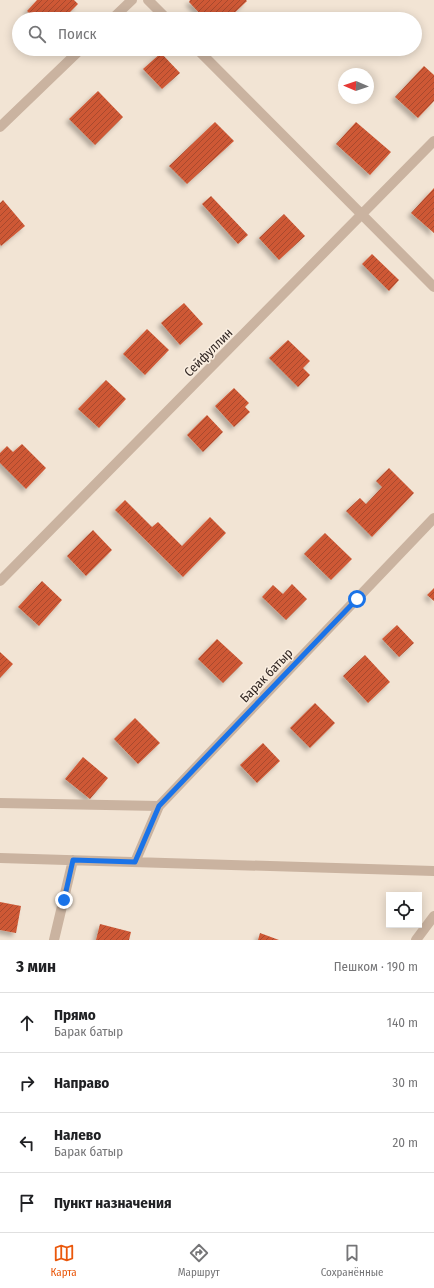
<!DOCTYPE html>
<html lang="ru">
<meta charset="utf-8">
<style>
:root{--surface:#fff;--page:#f2f2f2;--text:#202124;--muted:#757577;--line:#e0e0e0;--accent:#ea580c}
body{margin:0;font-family:"Fira Sans Condensed",sans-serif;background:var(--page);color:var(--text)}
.controls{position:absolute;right:12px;bottom:12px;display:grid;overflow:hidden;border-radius:0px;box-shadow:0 2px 10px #0003}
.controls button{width:36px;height:36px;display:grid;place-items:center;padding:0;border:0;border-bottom:1px solid var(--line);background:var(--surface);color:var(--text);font:20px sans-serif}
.compass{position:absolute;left:338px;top:68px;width:36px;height:36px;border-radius:50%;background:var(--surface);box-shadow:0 2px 10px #0003;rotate:272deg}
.stop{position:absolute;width:12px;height:12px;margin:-9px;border:3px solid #1a73e8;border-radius:50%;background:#fff}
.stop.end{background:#1a73e8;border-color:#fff;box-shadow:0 1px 4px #0008}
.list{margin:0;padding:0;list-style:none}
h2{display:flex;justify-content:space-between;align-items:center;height:52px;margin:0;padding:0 16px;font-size:17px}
h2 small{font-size:13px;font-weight:400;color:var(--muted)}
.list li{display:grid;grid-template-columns:26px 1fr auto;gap:12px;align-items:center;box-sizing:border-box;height:60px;padding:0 16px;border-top:1px solid var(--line)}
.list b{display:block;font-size:15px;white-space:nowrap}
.list p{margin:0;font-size:13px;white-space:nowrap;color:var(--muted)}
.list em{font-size:13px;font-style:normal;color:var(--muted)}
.icon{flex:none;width:22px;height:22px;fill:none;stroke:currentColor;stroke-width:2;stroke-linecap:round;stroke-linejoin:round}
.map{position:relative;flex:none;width:434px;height:940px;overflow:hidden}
.search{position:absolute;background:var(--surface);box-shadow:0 2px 10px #0003;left:12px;right:12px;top:12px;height:44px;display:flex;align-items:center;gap:10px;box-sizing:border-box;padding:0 14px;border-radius:22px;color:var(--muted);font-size:15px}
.sheet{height:292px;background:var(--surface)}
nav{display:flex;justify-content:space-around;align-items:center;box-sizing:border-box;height:56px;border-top:1px solid var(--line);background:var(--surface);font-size:11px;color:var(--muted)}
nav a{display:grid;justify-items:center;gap:2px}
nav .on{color:var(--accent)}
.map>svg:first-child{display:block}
</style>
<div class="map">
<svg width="434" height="940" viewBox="0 0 434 940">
<defs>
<pattern id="building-hatch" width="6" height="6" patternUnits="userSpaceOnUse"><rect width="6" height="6" fill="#ce5936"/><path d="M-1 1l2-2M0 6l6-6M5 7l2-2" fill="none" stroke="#a84a2d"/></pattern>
<filter id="shadow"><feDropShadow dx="-3.5" dy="3.5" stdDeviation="2" flood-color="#0004"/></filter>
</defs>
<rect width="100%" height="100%" fill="#f2e4d4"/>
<!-- building -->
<path fill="url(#building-hatch)" filter="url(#shadow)" d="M37 0H74L78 4 63 19H36L27 11Z
M190 0H246L247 1 228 19H205L189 2Z
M161 53 180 73 162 89 143 69Z
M424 66 434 75V101L418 118 395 97Z
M98 91 123 117 95 145 69 119Z
M215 122 234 141 187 184 169 166Z
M356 122 391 152 370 175 336 144Z
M434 188V233L411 213Z
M211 196 248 235 238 244 202 204Z
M3 200 25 226 1 246 0 244V203Z
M284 214 305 236 279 260 259 238Z
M372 254 399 280 389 291 362 264Z
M184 303 203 324 180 345 161 323Z
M147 329 169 350 145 375 123 354Z
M288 340 310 361 303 368 310 375 298 387 269 358Z
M106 380 126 399 99 428 78 409Z
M234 388 249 403 245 407 250 412 234 427 215 406Z
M207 415 223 432 203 452 187 435Z
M22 444 46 468 26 489 0 463V453L7 446 13 452Z
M389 468 414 493 372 537 346 511 360 498 366 504 382 487 376 481Z
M125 500 152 527 158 522 182 546 210 517 226 533 183 577 115 510Z
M93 530 112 550 86 576 67 556Z
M325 533 352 559 331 580 304 554Z
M42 581 62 600 39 626 18 607Z
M292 584 307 599 286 620 262 597 273 585 283 594Z
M434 588V601L427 595Z
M397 625 414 643 399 657 382 639Z
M217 639 243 663 223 683 198 659Z
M0 652 13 664 0 678Z
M365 655 390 682 368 703 343 676Z
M315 703 335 723 310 748 290 728Z
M135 718 160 743 138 764 114 739Z
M263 743 280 761 257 783 240 765Z
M83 757 108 778 90 799 65 779Z
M0 902 21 906 16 933 0 930Z
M100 924 131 932 129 940H96Z
M260 933 279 940H258Z"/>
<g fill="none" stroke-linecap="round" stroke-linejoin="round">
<!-- minor -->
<path stroke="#cab3a0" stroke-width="10" d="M148 0 167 19
M112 19 132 0
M197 49 434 287
M0 127 81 49
M0 581 434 141
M0 803 159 806
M0 858 434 871
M135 862 159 806 434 518
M54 940 73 860
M416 940 434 916"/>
</g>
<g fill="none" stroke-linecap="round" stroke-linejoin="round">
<!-- route -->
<path stroke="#1a73e8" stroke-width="5" d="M64 900 73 860 135 862 159 806 357 599"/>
</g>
<g text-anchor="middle" stroke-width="3" stroke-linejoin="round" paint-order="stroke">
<!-- street labels -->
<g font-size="13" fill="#332824" stroke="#faeee0">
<text transform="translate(208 352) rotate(-45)" y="5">Сейфуллин</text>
<text transform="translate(266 675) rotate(-46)" y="5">Барак батыр</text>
</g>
</g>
</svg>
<div class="controls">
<button><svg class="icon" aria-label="locate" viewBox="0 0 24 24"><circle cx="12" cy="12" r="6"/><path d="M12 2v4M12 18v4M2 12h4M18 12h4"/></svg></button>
</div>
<svg class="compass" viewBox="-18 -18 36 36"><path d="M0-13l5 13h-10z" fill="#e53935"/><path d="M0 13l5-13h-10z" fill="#757577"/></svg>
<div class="stop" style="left:357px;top:599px"></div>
<div class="stop end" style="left:64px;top:900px"></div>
<div class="search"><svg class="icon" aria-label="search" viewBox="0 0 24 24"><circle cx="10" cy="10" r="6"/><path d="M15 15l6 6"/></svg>Поиск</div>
</div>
<section class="sheet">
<h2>3 мин<small>Пешком · 190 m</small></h2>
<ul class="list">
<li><svg class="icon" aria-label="ahead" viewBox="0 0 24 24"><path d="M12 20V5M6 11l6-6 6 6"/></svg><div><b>Прямо</b><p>Барак батыр</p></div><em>140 m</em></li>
<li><svg class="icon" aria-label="right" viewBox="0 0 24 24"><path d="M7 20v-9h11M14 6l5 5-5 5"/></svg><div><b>Направо</b></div><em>30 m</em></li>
<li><svg class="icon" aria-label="left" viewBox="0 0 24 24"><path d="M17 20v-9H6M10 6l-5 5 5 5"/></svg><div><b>Налево</b><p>Барак батыр</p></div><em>20 m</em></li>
<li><svg class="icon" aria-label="arrive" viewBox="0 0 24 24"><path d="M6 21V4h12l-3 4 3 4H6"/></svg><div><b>Пункт назначения</b></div></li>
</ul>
</section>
<nav>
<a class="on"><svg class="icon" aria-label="map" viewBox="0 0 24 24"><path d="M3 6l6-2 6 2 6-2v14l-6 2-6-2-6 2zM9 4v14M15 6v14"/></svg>Карта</a>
<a><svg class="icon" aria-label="directions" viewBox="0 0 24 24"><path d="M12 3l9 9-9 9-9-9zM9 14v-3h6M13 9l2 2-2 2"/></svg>Маршрут</a>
<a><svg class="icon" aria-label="saved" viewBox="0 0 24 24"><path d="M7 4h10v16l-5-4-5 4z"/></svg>Сохранённые</a>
</nav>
